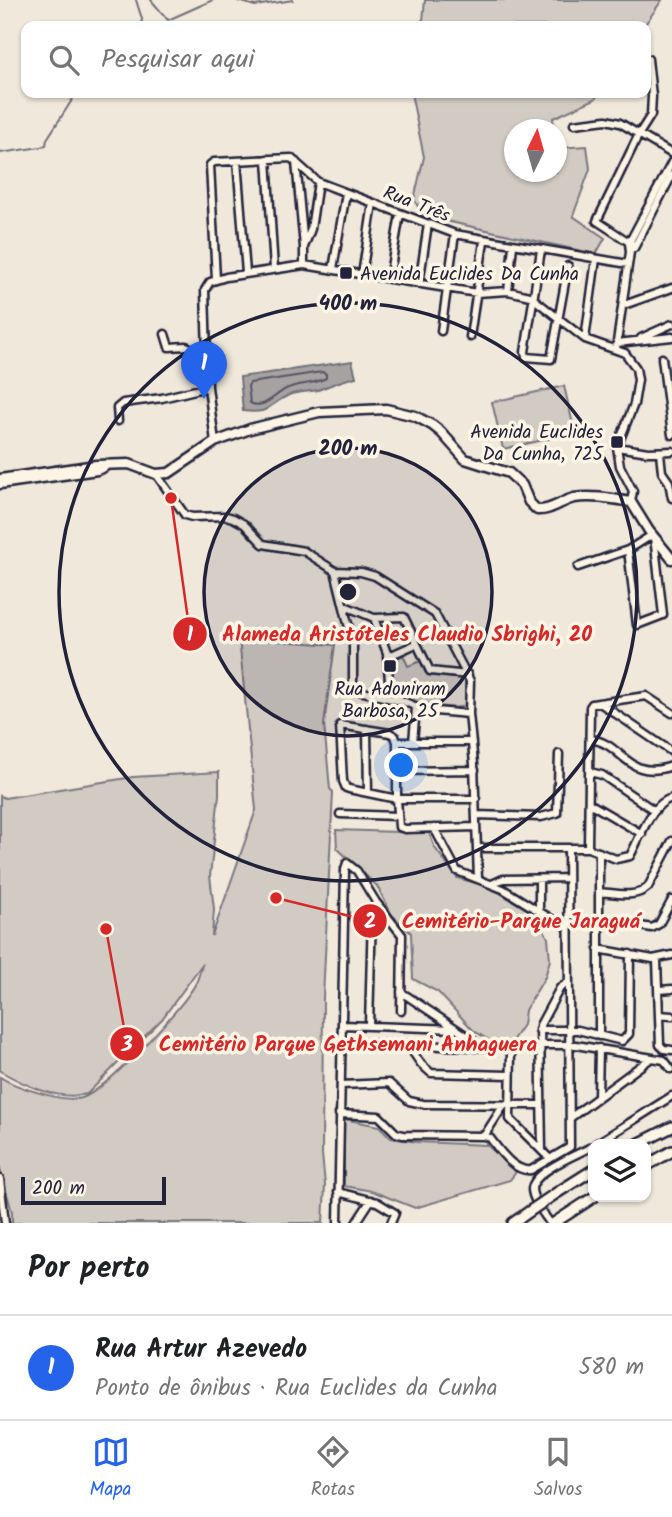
<!DOCTYPE html>
<html lang="pt">
<meta charset="utf-8">
<style>
:root{--surface:#fff;--page:#f6f6f6;--text:#202124;--muted:#757577;--line:#e0e0e0;--accent:#2563eb}
body{margin:0;font-family:Kalam,sans-serif;background:var(--page);color:var(--text)}
.controls{position:absolute;right:21px;bottom:21px;display:grid;overflow:hidden;border-radius:14px;box-shadow:0 2px 5px #0004}
.controls button{width:63px;height:63px;display:grid;place-items:center;padding:0;border:0;border-bottom:2px solid var(--line);background:var(--surface);color:var(--text);font:35px sans-serif}
.compass{position:absolute;left:504px;top:119px;width:63px;height:63px;border-radius:50%;background:var(--surface);box-shadow:0 2px 5px #0004;rotate:5deg}
.scale{position:absolute;left:21px;bottom:18px;width:145px;box-sizing:border-box;padding-left:7px;border:4px solid #22223b;border-top:0;font-size:19px;line-height:24px;white-space:nowrap;color:#22223b;-webkit-text-stroke:5px #fcf5e5;paint-order:stroke}
.you{position:absolute;left:402px;top:766px;width:24px;height:24px;margin:-18px;border:5px solid #fff;border-radius:50%;background:#1a73e8;box-shadow:0 0 0 10px #1a73e833}
.badge{display:grid;place-items:center;width:46px;height:46px;border-radius:50%;background:var(--accent);color:#fff;font-size:23px;font-weight:700}
.pin{position:absolute;translate:-50% -58px;filter:drop-shadow(0 2px 4px #0008)}
.pin::after{content:'';position:absolute;top:37px;width:24px;height:21px;background:inherit;clip-path:polygon(0 0,100% 0,50% 100%)}
.list{margin:0;padding:0;list-style:none}
h2{display:flex;justify-content:space-between;align-items:center;height:91px;margin:0;padding:0 28px;font-size:30px}
h2 small{font-size:23px;font-weight:400;color:var(--muted)}
.list li{display:grid;grid-template-columns:46px 1fr auto;gap:21px;align-items:center;box-sizing:border-box;height:105px;padding:0 28px;border-top:2px solid var(--line)}
.list b{display:block;font-size:26px;white-space:nowrap}
.list p{margin:0;font-size:23px;white-space:nowrap;color:var(--muted)}
.list em{font-size:23px;font-style:normal;color:var(--muted)}
.icon{flex:none;width:38px;height:38px;fill:none;stroke:currentColor;stroke-width:2;stroke-linecap:round;stroke-linejoin:round}
.map{position:relative;flex:none;width:672px;height:1223px;overflow:hidden}
.search{position:absolute;background:var(--surface);box-shadow:0 2px 5px #0004;left:21px;right:21px;top:21px;height:77px;display:flex;align-items:center;gap:18px;box-sizing:border-box;padding:0 24px;border-radius:14px;color:var(--muted);font-size:26px}
.sheet{height:196px;background:var(--surface)}
nav{display:flex;justify-content:space-around;align-items:center;box-sizing:border-box;height:98px;border-top:2px solid var(--line);background:var(--surface);font-size:19px;color:var(--muted)}
nav a{display:grid;justify-items:center;gap:4px}
nav .on{color:var(--accent)}
.map>svg:first-child{display:block}
</style>
<div class="map">
<svg width="672" height="1223" viewBox="0 0 672 1223">
<rect width="100%" height="100%" fill="#efe8db"/>
<filter id="ink" filterUnits="userSpaceOnUse"><feTurbulence type="fractalNoise" baseFrequency=".0143" numOctaves="2"/><feDisplacementMap in="SourceGraphic" scale="14" xChannelSelector="R" yChannelSelector="G"/><feConvolveMatrix kernelMatrix="1 2 1 2 8 2 1 2 1" color-interpolation-filters="sRGB"/></filter>
<g filter="url(#ink)">
<!-- green -->
<path fill="#d1cbc3" stroke="#7a767f" stroke-width="2" d="M425 0H662L644 26H411L423 20Z
M411 93H599L595 99 553 118 554 129 514 130V172H556L557 148 587 146 590 169 573 216 605 238 596 254 423 216 414 199 424 157Z
M564 386 575 433 503 449 492 402Z
M239 638 335 645 324 724 330 789 333 792 323 997 322 1154 325 1185 323 1223H12V1212L0 1169V1077C15 1087 65 1103 82 1098 106 1090 184 1007 196 983 199 977 200 969 203 963L162 1019 87 1094C57 1101 25 1085 0 1071V796L5 798 133 777 219 772V795L210 876 214 909 212 936 256 810Z
M403 655 408 666 421 661 425 672 429 675 465 678 466 706C452 710 414 704 401 694 393 687 391 673 390 663Z
M336 830 429 833 435 848 457 878 479 884 498 892 537 915 548 938 550 960 545 977 525 1010 523 1025 512 1041H490L473 1030 438 992 413 979 411 933 392 915 377 886 337 848Z
M344 1119 379 1126 391 1138 417 1142 487 1145 516 1172 510 1180 415 1208 372 1191 344 1186Z"/>
<!-- water -->
<path fill="#a6a2a2" stroke="#716f79" stroke-width="2" d="M352 361 356 377C342 380 331 385 318 390 309 392 298 391 289 395 268 404 271 415 243 411L240 377Z"/>
<g fill="none" stroke-linecap="round" stroke-linejoin="round">
<!-- shore -->
<path stroke="#575564" stroke-width="2" d="M322 372 326 374V378C313 385 298 383 286 389 274 395 264 410 250 403L248 386 250 383Z"/>
<!-- stream -->
<path stroke="#716f79" stroke-width="2" d="M136 0 142 19 141 26
M151 0 168 20 213 0
M235 0 255 6 293 0
M0 153 41 147 46 145 47 139 74 97 110 93"/>
<!-- minor casing -->
<g stroke="#22223b" stroke-width="11">
<path id="minor" d="M574 124 606 120 620 123 672 154
M267 159 274 269
M237 161 246 273
M296 162 304 247
M635 246 597 221 639 134 651 115 652 96 648 59
M634 248 672 175
M541 250 525 352 526 357 551 359 568 266
M304 265V247L311 229 318 182
M333 269 346 193
M362 275 373 203
M216 279 210 165 214 162 291 158 318 182 455 234 628 264
M389 279 400 214
M419 284 428 224
M508 291 513 246
M624 305 672 288
M441 331 455 234
M165 334 169 347 186 346 193 349 204 388
M470 337 484 241
M641 338 672 324
M585 339 596 259
M617 343 672 337
M616 349 630 252 629 243 672 162
M662 358 672 435
M118 421 117 408 123 403 162 398 208 387
M215 442 208 387 205 290 210 282 226 277 304 265 477 293 508 291 530 296 585 339 625 353 636 368 638 380 634 404 617 447 620 466 633 491 631 502
M617 447 648 452 672 451
M660 453 662 472 669 482 672 498
M156 474 185 515 192 517 226 516 233 518 244 524 263 544 304 551 335 571 361 572 375 576 435 614 470 681 469 714 474 764 478 879
M628 550 652 535
M578 567 628 550 637 625 663 615 654 537
M335 571 353 644V687L359 691 400 701
M345 606 374 618 404 617 430 671 468 675
M374 618 387 653 389 681 398 699 424 710 469 714
M387 657 416 644
M600 703 672 752
M367 729 368 793
M590 739C624 743 626 782 672 766
M397 742H472
M413 742 416 708
M396 771 475 770
M590 772 602 775 655 811
M476 799H397L349 789 346 788 343 781 340 725 390 733 395 736 397 742V799L399 827 405 829 476 827
M589 803 642 834
M340 814 397 816
M476 815 541 817 557 813 559 754
M434 828 457 871 503 889 558 923 569 927
M477 848H588L616 859 630 856C640 838 651 803 672 798
M588 848 590 707 592 704 646 696 672 713
M599 852V1036
M539 879V911
M492 884 503 879 568 878
M599 892C615 893 635 899 648 887L672 841
M599 919 652 928 659 924 672 900
M598 949 653 959 672 955
M657 960 660 1045 664 1049 672 1050
M659 990 672 989
M401 992 473 1040 475 1048
M659 1015 672 1016
M342 1025 456 1029
M369 1026 372 913 376 902
M539 1030H578L622 1041 629 1034 630 954
M341 1043 511 1048 510 1119 550 1159
M408 1045 421 1064 431 1073 510 1075
M539 1045H576L664 1060 671 1069
M341 1085 389 1083 409 1101 423 1104 540 1105
M598 1097 599 1048
M339 1114 379 1116 396 1133 403 1135 484 1136 490 1138C500 1151 514 1172 531 1170L570 1147 568 848
M570 1118 650 1059
M484 1136 504 1105
M596 1144 672 1096
M542 1151 540 1025 560 988 569 982
M0 1179 5 1223
M338 1192 377 1202 395 1213 391 1223
M338 1223 345 869 347 863 357 871 376 902 402 935 401 1011
M356 1223 371 1200
M550 1223C544 1214 532 1200 532 1189 533 1171 579 1154 593 1146"/>
</g>
<!-- major casing -->
<g stroke="#22223b" stroke-width="13">
<path id="major" d="M0 479 96 465 129 464 156 474 169 473 215 442 250 429 319 412 386 409 415 416 432 425 441 432 465 459 509 473 522 485 529 502 537 510C551 511 561 501 574 498 593 495 613 499 631 502L649 531 672 559
M0 484 97 470 104 467"/>
</g>
<!-- highway casing -->
<g stroke="#22223b" stroke-width="14">
<path id="highway" d="M638 1144 672 1127
M646 1166 672 1151
M555 1194 593 1170
M513 1223 530 1211
M554 1223 594 1197"/>
</g>
<!-- minor -->
<use href="#minor" stroke="#fcf5e5" stroke-width="6"/>
<!-- major -->
<use href="#major" stroke="#fcf5e5" stroke-width="8"/>
<!-- highway -->
<use href="#highway" stroke="#fcf5e5" stroke-width="9"/>
<!-- highway-bridge casing -->
<g stroke="#22223b" stroke-width="14" stroke-linecap="butt">
<path id="highway-bridge" d="M530 1211 555 1194"/>
</g>
<!-- highway-bridge -->
<use href="#highway-bridge" stroke="#fcf5e5" stroke-width="9"/>
</g>
</g>
<!-- distance rings -->
<circle cx="348" cy="592" r="144" fill="#22223b" fill-opacity=".12"/>
<g fill="none" stroke="#22223b" stroke-width="3.5">
<circle cx="348" cy="592" r="144"/>
<circle cx="348" cy="592" r="289"/>
</g>
<!-- markers -->
<g fill="#22223b" stroke="#fcf5e5" stroke-width="2.5">
<rect x="339" y="266" width="14" height="14" rx="3.5"/>
<rect x="610" y="435" width="14" height="14" rx="3.5"/>
<rect x="383" y="659" width="14" height="14" rx="3.5"/>
</g>
<g text-anchor="middle" stroke-width="7" stroke-linejoin="round" paint-order="stroke">
<!-- street labels -->
<g font-size="19" fill="#22223b" stroke="#fcf5e5">
<text transform="translate(417 203) rotate(21)" y="7">Rua Três</text>
</g>
<!-- poi labels -->
<g font-size="19" fill="#22223b" stroke="#fcf5e5" text-anchor="start">
<text x="360" y="280">Avenida Euclides Da Cunha</text>
<text x="603" y="438" text-anchor="end">Avenida Euclides<tspan x="603" dy="22">Da Cunha, 725</tspan></text>
<text x="390" y="695" text-anchor="middle">Rua Adoniram<tspan x="390" dy="22">Barbosa, 25</tspan></text>
</g>
</g>
<circle cx="348" cy="592" r="10" fill="#22223b" stroke="#fcf5e5" stroke-width="3.5"/>
<g font-size="21" text-anchor="middle" font-weight="bold" fill="#22223b" stroke="#fcf5e5" stroke-width="7" stroke-linejoin="round" paint-order="stroke">
<text x="348" y="310">400 m</text>
<text x="348" y="455">200 m</text>
</g>
<!-- callouts -->
<path fill="none" stroke="#d62828" stroke-width="2.5" d="M171 498L190 634M276 898L370 921M106 929L127 1044"/>
<g fill="#d62828" stroke="#fcf5e5" stroke-width="2.5">
<circle cx="171" cy="498" r="7"/>
<circle cx="276" cy="898" r="7"/>
<circle cx="106" cy="929" r="7"/>
<circle cx="190" cy="634" r="18"/>
<circle cx="370" cy="921" r="18"/>
<circle cx="127" cy="1044" r="18"/>
</g>
<g font-size="21" text-anchor="middle" font-weight="bold" fill="#fff">
<text x="190" y="641">1</text>
<text x="370" y="928">2</text>
<text x="127" y="1051">3</text>
</g>
<g font-size="21" text-anchor="middle" font-weight="bold" fill="#d62828" stroke="#fcf5e5" stroke-width="7" stroke-linejoin="round" paint-order="stroke">
<text x="407" y="641">Alameda Aristóteles Claudio Sbrighi, 20</text>
<text x="521" y="928">Cemitério-Parque Jaraguá</text>
<text x="348" y="1051">Cemitério Parque Gethsemani Anhaguera</text>
</g>
</svg>
<div class="controls">
<button><svg class="icon" aria-label="layers" viewBox="0 0 24 24"><path d="M12 4l9 5-9 5-9-5zM3 14l9 5 9-5"/></svg></button>
</div>
<svg class="compass" viewBox="-18 -18 36 36"><path d="M0-13l5 13h-10z" fill="#e53935"/><path d="M0 13l5-13h-10z" fill="#757577"/></svg>
<div class="scale">200 m</div>
<div class="you"></div>
<div class="pin badge" style="left:204px;top:399px">1</div>
<div class="search"><svg class="icon" aria-label="search" viewBox="0 0 24 24"><circle cx="10" cy="10" r="6"/><path d="M15 15l6 6"/></svg>Pesquisar aqui</div>
</div>
<section class="sheet">
<h2>Por perto<small></small></h2>
<ul class="list">
<li><span class="badge">1</span><div><b>Rua Artur Azevedo</b><p>Ponto de ônibus · Rua Euclides da Cunha</p></div><em>580 m</em></li>
</ul>
</section>
<nav>
<a class="on"><svg class="icon" aria-label="map" viewBox="0 0 24 24"><path d="M3 6l6-2 6 2 6-2v14l-6 2-6-2-6 2zM9 4v14M15 6v14"/></svg>Mapa</a>
<a><svg class="icon" aria-label="directions" viewBox="0 0 24 24"><path d="M12 3l9 9-9 9-9-9zM9 14v-3h6M13 9l2 2-2 2"/></svg>Rotas</a>
<a><svg class="icon" aria-label="saved" viewBox="0 0 24 24"><path d="M7 4h10v16l-5-4-5 4z"/></svg>Salvos</a>
</nav>
